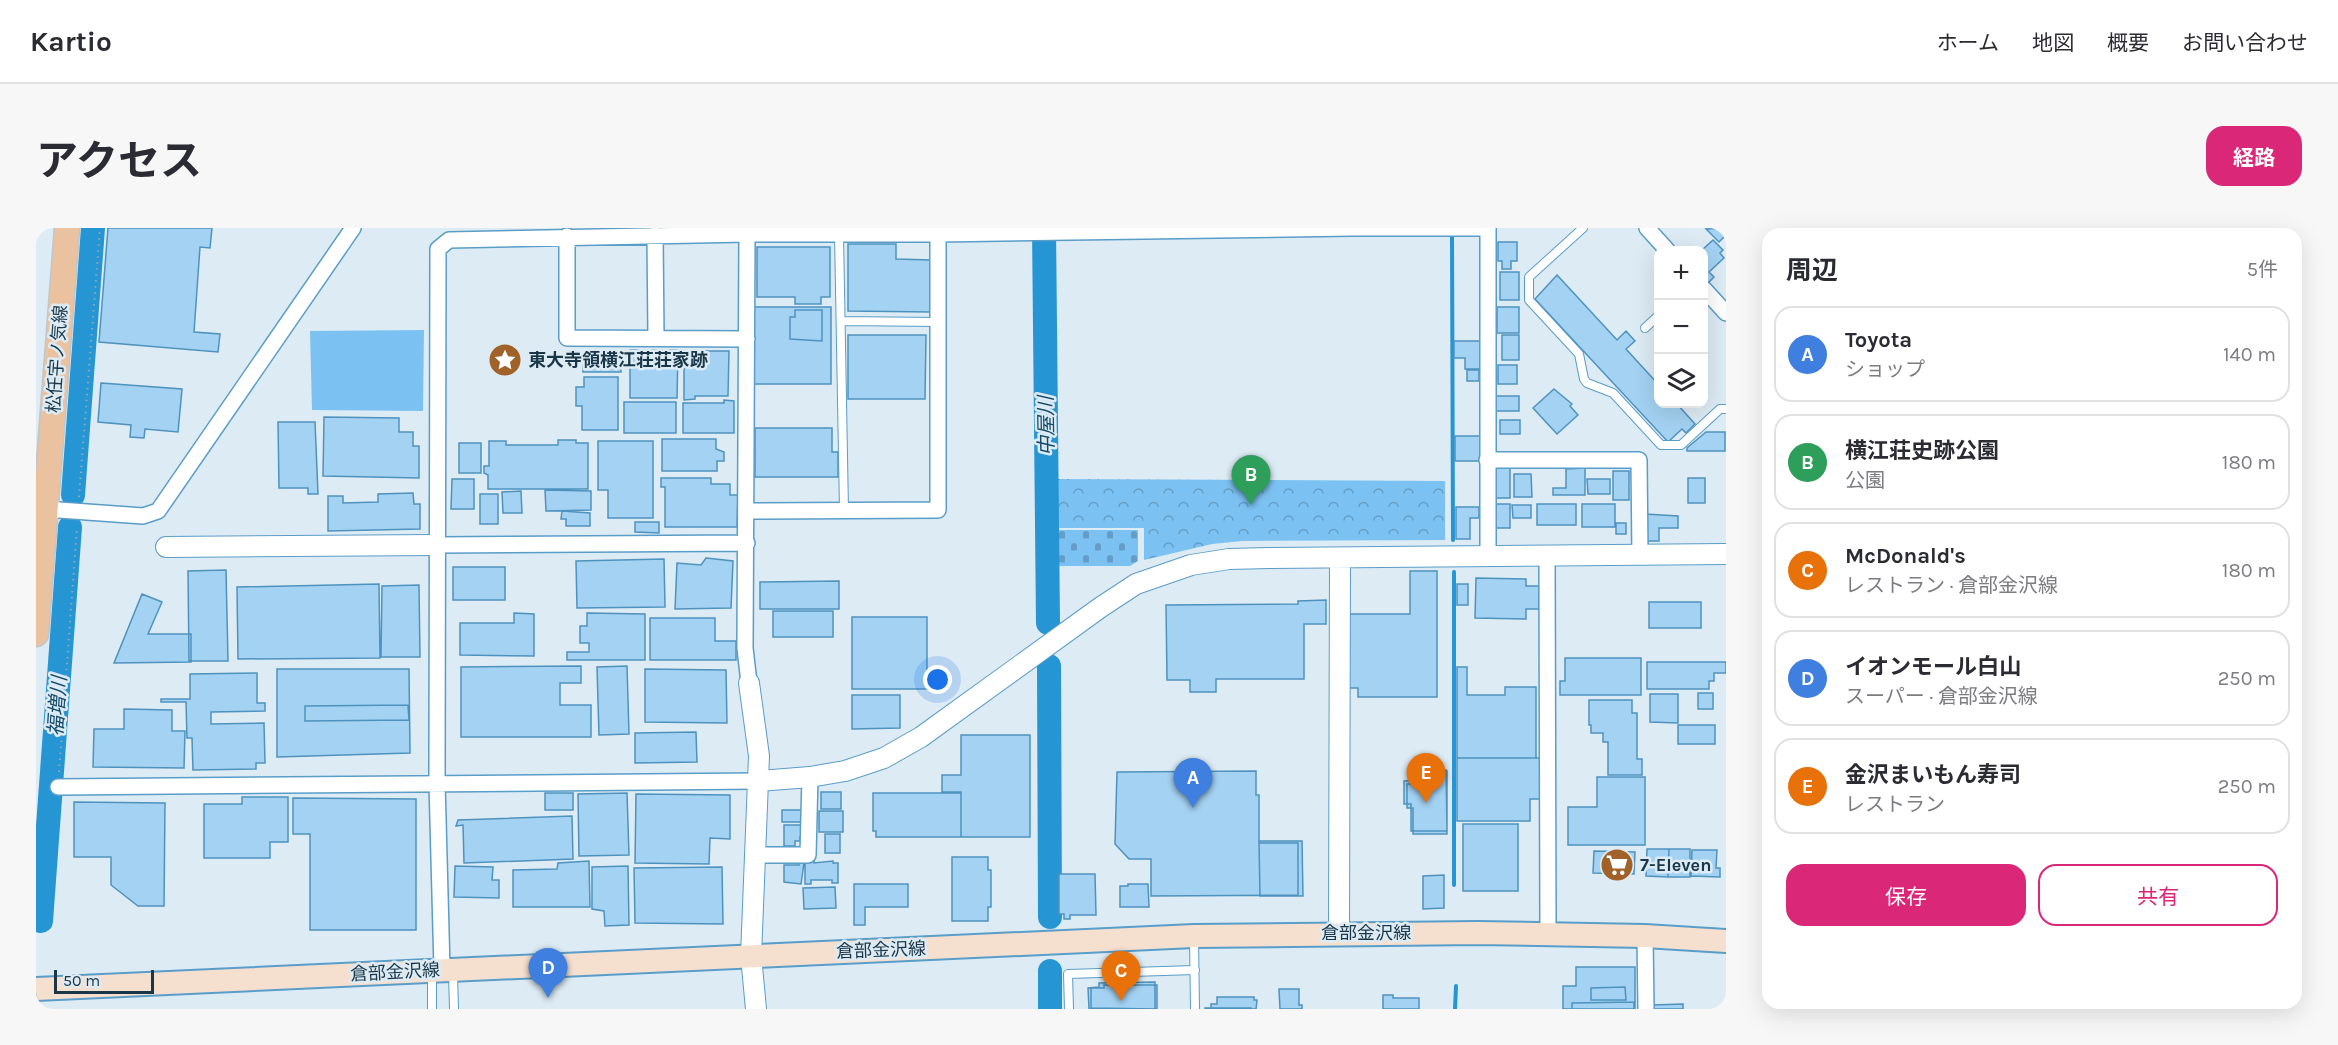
<!DOCTYPE html>
<html lang="ja">
<meta charset="utf-8">
<style>
:root{--surface:#fff;--page:#f7f7f7;--text:#2b2b33;--muted:#7c7c81;--line:#e1e1e2;--accent:#db2777}
body{margin:0;font-family:Karla,"Noto Sans JP",sans-serif;background:var(--page);color:var(--text)}
.controls{position:absolute;right:18px;top:18px;display:grid;overflow:hidden;border-radius:12px;box-shadow:0 6px 24px #0002}
.controls button{width:54px;height:54px;display:grid;place-items:center;padding:0;border:0;border-bottom:2px solid var(--line);background:var(--surface);color:var(--text);font:30px sans-serif}
.scale{position:absolute;left:18px;bottom:15px;width:100px;box-sizing:border-box;padding-left:6px;border:3px solid #1a3749;border-top:0;font-size:16px;line-height:21px;white-space:nowrap;color:#1a3749;-webkit-text-stroke:4px #ddebf4;paint-order:stroke}
.you{position:absolute;left:902px;top:452px;width:21px;height:21px;margin:-15px;border:4px solid #fff;border-radius:50%;background:#1a73e8;box-shadow:0 0 0 9px #1a73e833}
.badge{display:grid;place-items:center;width:39px;height:39px;border-radius:50%;background:var(--accent);color:#fff;font-size:20px;font-weight:700}
.pin{position:absolute;translate:-50% -50px;filter:drop-shadow(0 2px 3px #0008)}
.pin::after{content:'';position:absolute;top:32px;width:21px;height:18px;background:inherit;clip-path:polygon(0 0,100% 0,50% 100%)}
.list{margin:0;padding:0;list-style:none}
h2{display:flex;justify-content:space-between;align-items:center;height:78px;margin:0;padding:0 24px;font-size:26px}
h2 small{font-size:20px;font-weight:400;color:var(--muted)}
.list li{display:grid;grid-template-columns:39px 1fr auto;gap:18px;align-items:center;box-sizing:border-box;height:96px;margin:0 12px 12px;padding:0 12px;border:2px solid var(--line);border-radius:18px}
.list b{display:block;font-size:22px;white-space:nowrap}
.list p{margin:0;font-size:20px;white-space:nowrap;color:var(--muted)}
.list em{font-size:20px;font-style:normal;color:var(--muted)}
.actions{display:flex;gap:12px;padding:18px 24px}
.actions a{flex:1;padding:14px 0;border:2px solid var(--accent);border-radius:18px;text-align:center;font-size:21px;color:var(--accent)}
.actions .main{background:var(--accent);color:#fff}
.icon{flex:none;width:33px;height:33px;fill:none;stroke:currentColor;stroke-width:2;stroke-linecap:round;stroke-linejoin:round}
.map{position:relative;flex:none;width:1690px;height:781px;overflow:hidden;border-radius:18px}
header{display:flex;align-items:center;gap:36px;box-sizing:border-box;height:84px;padding:0 30px;background:var(--surface);border-bottom:2px solid var(--line)}
header strong{font-size:28px}
nav{display:flex;gap:33px;margin-inline-start:auto;font-size:21px}
.intro{display:flex;align-items:center;justify-content:space-between;box-sizing:border-box;height:144px;padding:0 36px}
h1{margin:0;font-size:42px}
.button{padding:15px 27px;border-radius:18px;background:var(--accent);color:#fff;font-size:21px;font-weight:700}
main{display:flex;gap:36px;padding:0 36px}
aside{flex:1;background:var(--surface);border-radius:18px;box-shadow:0 6px 24px #0002}
.map>svg:first-child{display:block}
</style>
<header>
<strong>Kartio</strong>
<nav><a>ホーム</a><a>地図</a><a>概要</a><a>お問い合わせ</a></nav>
</header>
<div class="intro"><h1>アクセス</h1><a class="button">経路</a></div>
<main>
<div class="map">
<svg width="1690" height="781" viewBox="0 0 1690 781">
<defs>
<pattern id="cemetery-stones" width="16" height="16" patternUnits="userSpaceOnUse" patternTransform="scale(1.5)"><rect width="16" height="16" fill="#7bc2f2"/><path d="M2 7V4a2 2 0 0 1 4 0v3zM10 15v-3a2 2 0 0 1 4 0v3z" fill="#649ec6"/></pattern>
<pattern id="park-crowns" width="20" height="18" patternUnits="userSpaceOnUse" patternTransform="scale(1.5)"><rect width="20" height="18" fill="#7bc2f2"/><path d="M2 6a3 3 0 1 1 6 0M12 15a3 3 0 1 1 6 0" fill="none" stroke="#649ec6"/></pattern>
</defs>
<rect width="100%" height="100%" fill="#ddebf4"/>
<!-- cemetery -->
<path fill="url(#cemetery-stones)" d="M1021 302H1102V333L1094 338H1021Z"/>
<!-- park -->
<path fill="url(#park-crowns)" d="M1021 251 1409 253V312L1206 313 1176 316 1108 332V300H1021Z"/>
<!-- garden -->
<path fill="#7bc2f2" d="M388 102 387 183 276 182 274 103Z"/>
<g fill="none" stroke-linecap="round" stroke-linejoin="round">
<!-- stream -->
<path stroke="#2695d3" stroke-width="4" d="M1416 6 1417 312
M1418 344V657
M1419 781 1420 758"/>
<!-- river -->
<path stroke="#2695d3" stroke-width="24" d="M1008 0 1012 395
M37 267 57 0
M1013 438 1014 689
M5 693 34 299
M1014 743V781"/>
</g>
<!-- building -->
<path fill="#a4d2f2" stroke="#4e92be" stroke-width="1.5" d="M72 0H176L174 20 164 19 158 104 184 106 182 124 63 114Z
M1690 0V7L1683 14 1670 1Z
M1677 12 1687 22 1684 25 1688 30 1673 44 1678 49 1671 56 1668 52 1669 39 1666 22Z
M1462 14H1481V33H1475V41H1466V33H1462Z
M812 16H860V31L895 32V84L812 83Z
M721 19H794V69H785V76H759V69H721Z
M1464 44H1483V72H1464Z
M1521 47 1581 112 1590 103 1599 113 1590 121 1622 156V176H1641L1659 196 1650 205 1646 201 1632 214 1499 71Z
M718 79H795V156H718Z
M1461 79H1483V105H1461Z
M759 82H786V113L754 111V89H759Z
M812 107H890L889 171H812Z
M1466 107H1483V132H1466Z
M1418 113H1444V141H1429V130H1418Z
M594 122H642L641 170H594Z
M648 123H693L692 168H659V171L648 172Z
M547 127H584L585 144H547Z
M1462 137H1481V156H1462Z
M1431 142H1443V153H1431Z
M548 149H582V202H546V178H540V159H548Z
M65 155 146 161 142 204 109 201 108 210 94 209 95 197 62 194Z
M1518 161 1536 176 1534 178 1542 187 1521 206 1497 180Z
M1460 168H1483V183H1460Z
M688 172 698 173V205H647V175H688Z
M588 174H640V205H588Z
M288 189 363 190V204H377V218H383V250L287 248Z
M1464 192H1484V206H1464Z
M242 194H279L282 266H272V260H243Z
M719 200H796V224H802V249H719Z
M1670 204H1689V223H1651V220Z
M1419 208H1445V233H1419Z
M626 211H680V221L688 224V233H681V243H626Z
M522 212H540V215H552V261H452V247L448 245V238H453V213H470V217H522Z
M562 213H617V290H572V262H562Z
M423 215H445V245H423Z
M1459 239H1474V270H1460Z
M1549 240V267H1517V260H1530V241Z
M1577 243H1593V272H1577Z
M1478 246H1495L1496 269H1478Z
M625 250H675V256H694V267H702L701 299H629V259H625Z
M1652 250H1669V275H1652Z
M416 251H438V281H415Z
M1551 251H1574V266H1552Z
M509 262 555 263V282L510 283Z
M485 263 486 285H467L466 264Z
M377 265 378 276H384V301L292 303V268H307V275L342 274V266Z
M444 266H462V296H444Z
M1458 276H1474V300H1459Z
M1501 276H1540V297H1501Z
M1546 276H1579V299H1546Z
M1476 277H1495V290H1477Z
M1420 279H1443V290H1434V311H1420Z
M526 283 554 285V298H530V291H525Z
M1609 286 1642 288V300H1623V313H1609Z
M599 294H623V305L599 304Z
M1580 295H1590V306H1580Z
M670 330 697 333 695 380 639 381 641 335 665 337Z
M628 331 629 379 541 380 540 333Z
M417 339H469V372H417Z
M190 342 192 433H153L152 343Z
M1374 343H1401V469H1322V460H1311V386H1374Z
M1440 350 1490 351V358H1503V381H1490V391L1439 390Z
M803 353V381H724V354Z
M343 356 344 430 202 431 201 359Z
M1421 356H1432V377H1421Z
M383 357 384 429H345L346 358Z
M106 366 126 374 112 406H155V434L78 435Z
M1290 372V396H1268V451H1180V464H1154V452H1131L1130 377 1262 376V373Z
M1613 374H1665V400H1613Z
M737 383H797V409H737Z
M478 385 498 386V428L424 427V395H478Z
M551 385 609 386V432H531V424H553V415H544V398H551Z
M816 389H891V461H816Z
M614 390H679V413H700V432H614Z
M1529 430H1605V467H1524V453H1529Z
M1611 434H1690V445H1678V453H1673V461H1611Z
M545 438V455H524V477H555V509H425V439Z
M591 438 593 506 563 507 561 439Z
M1421 439H1431V467H1469V459H1500V530H1421Z
M241 441H373L374 525 241 529Z
M609 441 690 442 691 495 609 494Z
M221 445V475H229V483L175 484V496L228 495 229 535H220V541L157 542 156 510H151L150 474H125V471H154V446Z
M1662 465H1677V481H1662Z
M1614 466H1642V495L1614 494Z
M816 467H864V500L816 501Z
M1553 472H1596V485H1601V531H1606V547H1572V514H1567V505H1555V497H1553Z
M372 477 373 492 269 493V478Z
M88 481 136 482V503H149L148 540 57 539 58 501H88Z
M1642 497H1679V516H1642Z
M660 504 661 534 599 535V505Z
M925 507H994V609H925V564H906V547H925Z
M1421 530H1505V571H1494V593H1421Z
M1392 542H1410L1411 603H1375V576H1368V553L1392 552Z
M1220 543V567H1223V615H1262V667L1115 668V631H1093L1079 616 1081 544Z
M1396 543H1411V606H1377V580H1371V556H1396Z
M1561 549H1609V617H1532V579H1561Z
M785 564H805V581H785Z
M509 565H537V582H509Z
M591 565 593 627 543 628 542 566Z
M837 565H925V609H840V603H837Z
M600 566 694 567V611L674 610 673 636 599 635Z
M206 569H252V614H234V630H168V576H206Z
M257 570 380 571V702H274V606H257Z
M38 574 129 575 128 678H102L75 657V629H38Z
M746 582H766V594H746Z
M783 583H807V604H783Z
M536 588 537 631 428 635 427 597 420 598 422 592Z
M1427 596H1482V663H1427Z
M748 597H767V609H764V613H759V618H748Z
M789 606H804V625H789Z
M1223 613H1266L1267 668H1224Z
M1611 621H1633L1632 649 1610 648Z
M1633 621H1654V649H1632Z
M1656 622H1681L1680 640H1684V649L1655 648Z
M1558 623 1599 624 1598 646 1557 645Z
M916 629H952V642H955V679H952V693H916Z
M553 633 554 679H477V642L521 641 522 635Z
M769 633H778V635L797 633V635H802V655H796V652H775V656H769Z
M763 635H768L765 656 748 654V637H763Z
M419 638 457 639 456 652H463V670L418 669Z
M592 638 593 697 569 698 568 683 556 681V639Z
M686 639 687 696 599 695 598 640Z
M1023 646H1059L1060 687H1034V691H1028V686H1023Z
M1408 647V680L1387 681V648Z
M818 656H872V679H829V697H818Z
M1092 656H1112L1113 679H1084V658H1092Z
M799 659 800 680 768 681 767 660Z
M1540 739H1599V781H1527V758H1540Z
M1119 754V781H1053L1052 760 1063 759V755Z
M1068 757H1121V781L1055 780V760H1068Z
M1589 759 1590 772H1555V760Z
M1243 761H1263V777H1266V781H1244Z
M1347 767H1357V770H1383V781H1347Z
M1181 769H1218V772H1221L1220 781H1175V776H1181Z
M1598 774V781H1536V775Z
M1647 776V781H1617V777Z
M1169 780H1215V781H1169Z"/>
<g fill="none" stroke-linecap="round" stroke-linejoin="round">
<!-- service casing -->
<g stroke="#599dc9" stroke-width="10">
<path id="service" d="M1547 0 1493 49V72L1543 126 1548 151 1551 155 1577 165 1625 217H1645L1684 181H1690
M803 6 808 283
M805 93 902 94
M1609 100 1622 88
M1158 709 1159 781
M417 745 418 781
M396 747V781
M1033 781 1032 746 1159 742"/>
</g>
<!-- minor casing -->
<g stroke="#599dc9" stroke-width="18">
<path id="minor" d="M1316 0H1443
M1452 0V329
M1611 0 1631 22
M619 7 620 109
M531 8V110L711 111
M1668 61 1690 85
M1451 232H1603L1604 327
M9 281 107 288 122 283 317 0
M711 283 902 282V6
M401 317 711 315
M1511 328 1512 706
M713 455 709 420 711 6H902L1316 0
M22 559 722 553
M719 627H772L774 549
M1609 708 1610 781
M406 741 401 555 402 21 413 12 711 6V0"/>
</g>
<!-- tertiary casing -->
<g stroke="#599dc9" stroke-width="22">
<path id="tertiary" d="M130 319 401 317
M713 455 723 528 715 728 720 781
M722 553 774 549 809 543 848 530 885 509 1065 379 1100 356 1155 337 1193 331 1233 330 1690 326
M1303 705 1304 330"/>
</g>
<!-- secondary casing -->
<g stroke="#599dc9" stroke-width="26">
<path id="secondary" d="M0 761 1158 708 1442 705 1609 708 1690 713"/>
</g>
<!-- primary casing -->
<g stroke="#bfc7cc" stroke-width="27">
<path id="primary" d="M0 406 31 0"/>
</g>
<!-- path -->
<path stroke="#95a8b5" stroke-width="2" stroke-dasharray="1.5 4.5" stroke-linecap="butt" d="M43 269 64 0
M23 544 41 299"/>
<!-- service -->
<use href="#service" stroke="#fff" stroke-width="8"/>
<!-- minor -->
<use href="#minor" stroke="#fff" stroke-width="15"/>
<!-- tertiary -->
<use href="#tertiary" stroke="#fff" stroke-width="20"/>
<!-- secondary -->
<use href="#secondary" stroke="#f5e0d0" stroke-width="22"/>
<!-- primary -->
<use href="#primary" stroke="#ebc2a0" stroke-width="24"/>
</g>
<!-- icons -->
<defs>
<g id="sight-disc" transform="scale(1.725)"><circle r="9.5" fill="#a1622a" stroke="#ddebf4"/><path d="M0-6L1.8-2.2L6-1.7L2.9 1.2L3.7 5.4L0 3.3L-3.7 5.4L-2.9 1.2L-6-1.7L-1.8-2.2Z" fill="#fff"/></g>
<g id="supermarket-disc" transform="scale(1.725)"><circle r="9.5" fill="#a1622a" stroke="#ddebf4"/><path d="M-6-5.5h2.5l.6 2H6L4.5 2H-2.5L-4.4-4H-6ZM-1.5 3.2a1.3 1.3 0 1 0 .1 0ZM3 3.2a1.3 1.3 0 1 0 .1 0Z" fill="#fff"/></g>
</defs>
<g fill-rule="evenodd">
<use href="#sight-disc" x="469" y="132"/>
<use href="#supermarket-disc" x="1581" y="637"/>
</g>
<g text-anchor="middle" stroke-width="5" stroke-linejoin="round" paint-order="stroke">
<!-- street labels -->
<g font-size="18" fill="#1a3749" stroke="#ddebf4">
<text transform="translate(21 131) rotate(-86)" y="6">松任宇ノ気線</text>
<text x="1330" y="711">倉部金沢線</text>
<text transform="translate(845 722) rotate(-2)" y="6">倉部金沢線</text>
<text transform="translate(359 744) rotate(-3)" y="6">倉部金沢線</text>
</g>
<!-- poi labels -->
<g font-size="18" font-weight="bold" fill="#1a3749" stroke="#ddebf4" text-anchor="start">
<text x="492" y="138">東大寺領横江荘荘家跡</text>
<text x="1604" y="643">7-Eleven</text>
</g>
<!-- water labels -->
<g font-size="20" font-style="italic" fill="#134b6b" stroke="#ddebf4">
<text transform="translate(1010 198) rotate(-91)" y="7">中屋川</text>
<text transform="translate(21 478) rotate(-86)" y="7">福増川</text>
</g>
</g>
</svg>
<div class="controls">
<button>+</button>
<button>−</button>
<button><svg class="icon" aria-label="layers" viewBox="0 0 24 24"><path d="M12 4l9 5-9 5-9-5zM3 14l9 5 9-5"/></svg></button>
</div>
<div class="scale">50 m</div>
<div class="you"></div>
<div class="pin badge" style="left:1157px;top:580px;background:#3f7fe0">A</div>
<div class="pin badge" style="left:1215px;top:277px;background:#2e9e5b">B</div>
<div class="pin badge" style="left:1085px;top:773px;background:#e8710a">C</div>
<div class="pin badge" style="left:512px;top:770px;background:#3f7fe0">D</div>
<div class="pin badge" style="left:1390px;top:575px;background:#e8710a">E</div>
</div>
<aside>
<h2>周辺<small>5件</small></h2>
<ul class="list">
<li><span class="badge" style="background:#3f7fe0">A</span><div><b>Toyota</b><p>ショップ</p></div><em>140 m</em></li>
<li><span class="badge" style="background:#2e9e5b">B</span><div><b>横江荘史跡公園</b><p>公園</p></div><em>180 m</em></li>
<li><span class="badge" style="background:#e8710a">C</span><div><b>McDonald's</b><p>レストラン · 倉部金沢線</p></div><em>180 m</em></li>
<li><span class="badge" style="background:#3f7fe0">D</span><div><b>イオンモール白山</b><p>スーパー · 倉部金沢線</p></div><em>250 m</em></li>
<li><span class="badge" style="background:#e8710a">E</span><div><b>金沢まいもん寿司</b><p>レストラン</p></div><em>250 m</em></li>
</ul>
<div class="actions"><a class="main">保存</a><a>共有</a></div>
</aside>
</main>
